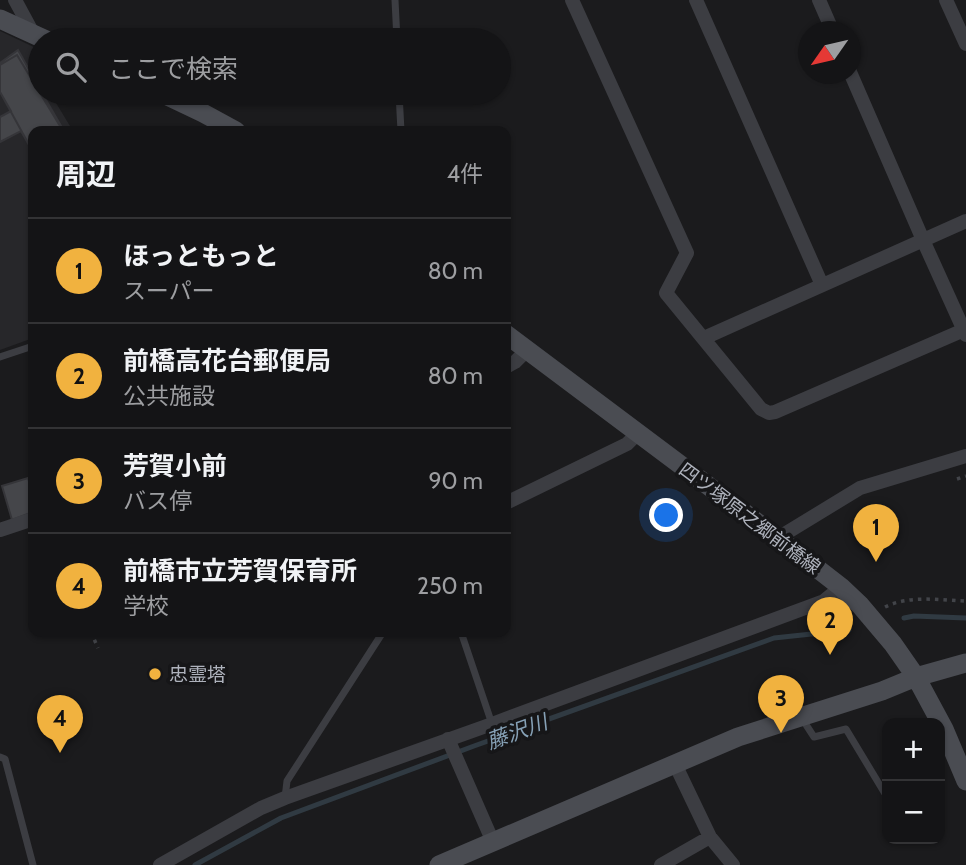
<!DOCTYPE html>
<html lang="ja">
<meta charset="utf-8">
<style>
:root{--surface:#141416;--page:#1d1d1f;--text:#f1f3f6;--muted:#9d9ea1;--line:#333335;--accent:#f1b23f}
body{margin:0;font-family:Cabin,"Noto Sans JP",sans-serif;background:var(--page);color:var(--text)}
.controls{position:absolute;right:21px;bottom:21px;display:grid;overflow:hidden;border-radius:14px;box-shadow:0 2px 5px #0004}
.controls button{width:63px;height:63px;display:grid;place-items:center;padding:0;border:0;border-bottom:2px solid var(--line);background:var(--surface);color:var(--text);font:35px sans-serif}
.compass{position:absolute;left:798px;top:21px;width:63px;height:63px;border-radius:50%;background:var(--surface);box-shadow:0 2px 5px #0004;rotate:236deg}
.you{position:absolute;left:667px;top:516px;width:24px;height:24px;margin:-18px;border:5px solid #fff;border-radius:50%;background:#1a73e8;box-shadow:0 0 0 10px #1a73e833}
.badge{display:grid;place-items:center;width:46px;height:46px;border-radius:50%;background:var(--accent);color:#111;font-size:23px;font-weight:700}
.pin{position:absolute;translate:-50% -58px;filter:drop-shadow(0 2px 4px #0008)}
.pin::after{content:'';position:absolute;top:37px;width:24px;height:21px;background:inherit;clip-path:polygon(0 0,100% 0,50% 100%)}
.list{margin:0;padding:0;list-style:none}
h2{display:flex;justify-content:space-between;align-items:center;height:91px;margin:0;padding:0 28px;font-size:30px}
h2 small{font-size:23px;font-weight:400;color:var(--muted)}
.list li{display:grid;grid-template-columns:46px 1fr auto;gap:21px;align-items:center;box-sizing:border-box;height:105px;padding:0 28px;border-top:2px solid var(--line)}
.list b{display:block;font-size:26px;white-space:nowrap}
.list p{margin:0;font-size:23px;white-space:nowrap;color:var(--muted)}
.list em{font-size:23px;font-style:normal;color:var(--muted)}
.icon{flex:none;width:38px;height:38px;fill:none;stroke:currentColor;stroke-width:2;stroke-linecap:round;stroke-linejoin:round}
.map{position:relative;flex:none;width:966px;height:865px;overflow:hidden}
.search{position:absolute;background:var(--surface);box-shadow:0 2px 5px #0004;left:28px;top:28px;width:483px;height:77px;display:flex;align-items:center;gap:18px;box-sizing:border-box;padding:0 24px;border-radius:38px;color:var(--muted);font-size:26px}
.panel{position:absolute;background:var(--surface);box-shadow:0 2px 5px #0004;left:28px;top:126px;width:483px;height:511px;border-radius:14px}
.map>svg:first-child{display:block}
</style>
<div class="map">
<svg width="966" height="865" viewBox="0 0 966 865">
<rect width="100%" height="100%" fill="#1b1b1d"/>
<!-- built -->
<path fill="#27272a" d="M0 31 40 50V93H61L53 98 73 131H33V338L0 350Z"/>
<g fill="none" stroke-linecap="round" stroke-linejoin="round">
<!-- stream -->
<path stroke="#303a42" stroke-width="5" d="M904 618 914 616 966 618
M195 865 281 818 474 746 774 638 849 630"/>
</g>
<!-- building -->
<path fill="#45464a" stroke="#353539" stroke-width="2" d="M18 50 40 89V93H42L64 131H33V152L21 131 0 142V117L11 111 0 92V63Z
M17 55 63 131H33V152L0 92V65Z
M28 478 33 495V512L12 520 2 486Z"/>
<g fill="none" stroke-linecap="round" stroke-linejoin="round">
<!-- path -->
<path stroke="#424449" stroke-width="3.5" stroke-dasharray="3.5 5" stroke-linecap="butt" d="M957 479 966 476
M885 607C909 595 940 600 966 601
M91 632 98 648"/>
<!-- lane -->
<path stroke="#3c3d42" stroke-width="7" d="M395 0 397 40
M399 93 401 131
M0 357 33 346
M461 632 492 724
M801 717 814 737 846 729 887 797
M0 757 5 759 33 865
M285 798 287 781 383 632"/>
<!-- street -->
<path stroke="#3c3d42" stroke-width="14" d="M15 0 34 35
M572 0 687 253 666 293 761 409 769 413 775 412 964 330
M696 0 822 285
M819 0 833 32
M946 0 966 44
M850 72 923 240 966 335
M704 338 966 221
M506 367 515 362 527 350
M506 503 627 444 637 434
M0 530 33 519
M778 538 860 488 966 456
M448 739 493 842
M710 837 733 865
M160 865 261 808 285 798 492 724 824 601 841 587
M661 865 710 837 675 764"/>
<!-- secondary -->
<path stroke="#4a4c52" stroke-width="19" d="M0 19 46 40
M161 93 203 113 236 131
M506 334 778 538 841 587 860 605 893 644 916 677 944 729 966 781
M439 865 738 737 882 691 916 677 966 663"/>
</g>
<!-- markers -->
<circle fill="#f1b23f" stroke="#161618" stroke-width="2.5" cx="155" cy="674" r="7"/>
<g text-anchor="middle" stroke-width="7" stroke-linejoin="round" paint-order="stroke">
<!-- street labels -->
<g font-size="19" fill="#aeb2bc" stroke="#161618">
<text transform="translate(750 518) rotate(37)" y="7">四ツ塚原之郷前橋線</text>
</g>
<!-- poi labels -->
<g font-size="19" fill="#aeb2bc" stroke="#161618" text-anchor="start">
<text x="169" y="681">忠霊塔</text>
</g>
<!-- water labels -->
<g font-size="21" font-style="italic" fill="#86a1b6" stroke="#161618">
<text transform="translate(517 732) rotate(-20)" y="7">藤沢川</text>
</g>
</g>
</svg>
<div class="controls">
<button>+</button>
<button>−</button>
</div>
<svg class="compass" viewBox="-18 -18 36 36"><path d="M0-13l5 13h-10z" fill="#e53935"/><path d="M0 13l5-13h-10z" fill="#9d9ea1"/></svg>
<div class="you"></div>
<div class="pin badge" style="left:876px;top:562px">1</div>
<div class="pin badge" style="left:830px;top:655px">2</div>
<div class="pin badge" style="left:781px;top:733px">3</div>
<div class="pin badge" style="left:60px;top:753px">4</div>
<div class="search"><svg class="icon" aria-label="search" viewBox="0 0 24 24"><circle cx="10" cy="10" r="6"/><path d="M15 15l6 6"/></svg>ここで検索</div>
<section class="panel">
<h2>周辺<small>4件</small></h2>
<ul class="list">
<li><span class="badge">1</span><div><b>ほっともっと</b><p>スーパー</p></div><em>80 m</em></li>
<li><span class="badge">2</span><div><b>前橋高花台郵便局</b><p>公共施設</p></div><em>80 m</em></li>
<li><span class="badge">3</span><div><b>芳賀小前</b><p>バス停</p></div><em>90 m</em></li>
<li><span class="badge">4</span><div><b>前橋市立芳賀保育所</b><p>学校</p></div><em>250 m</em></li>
</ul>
</section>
</div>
